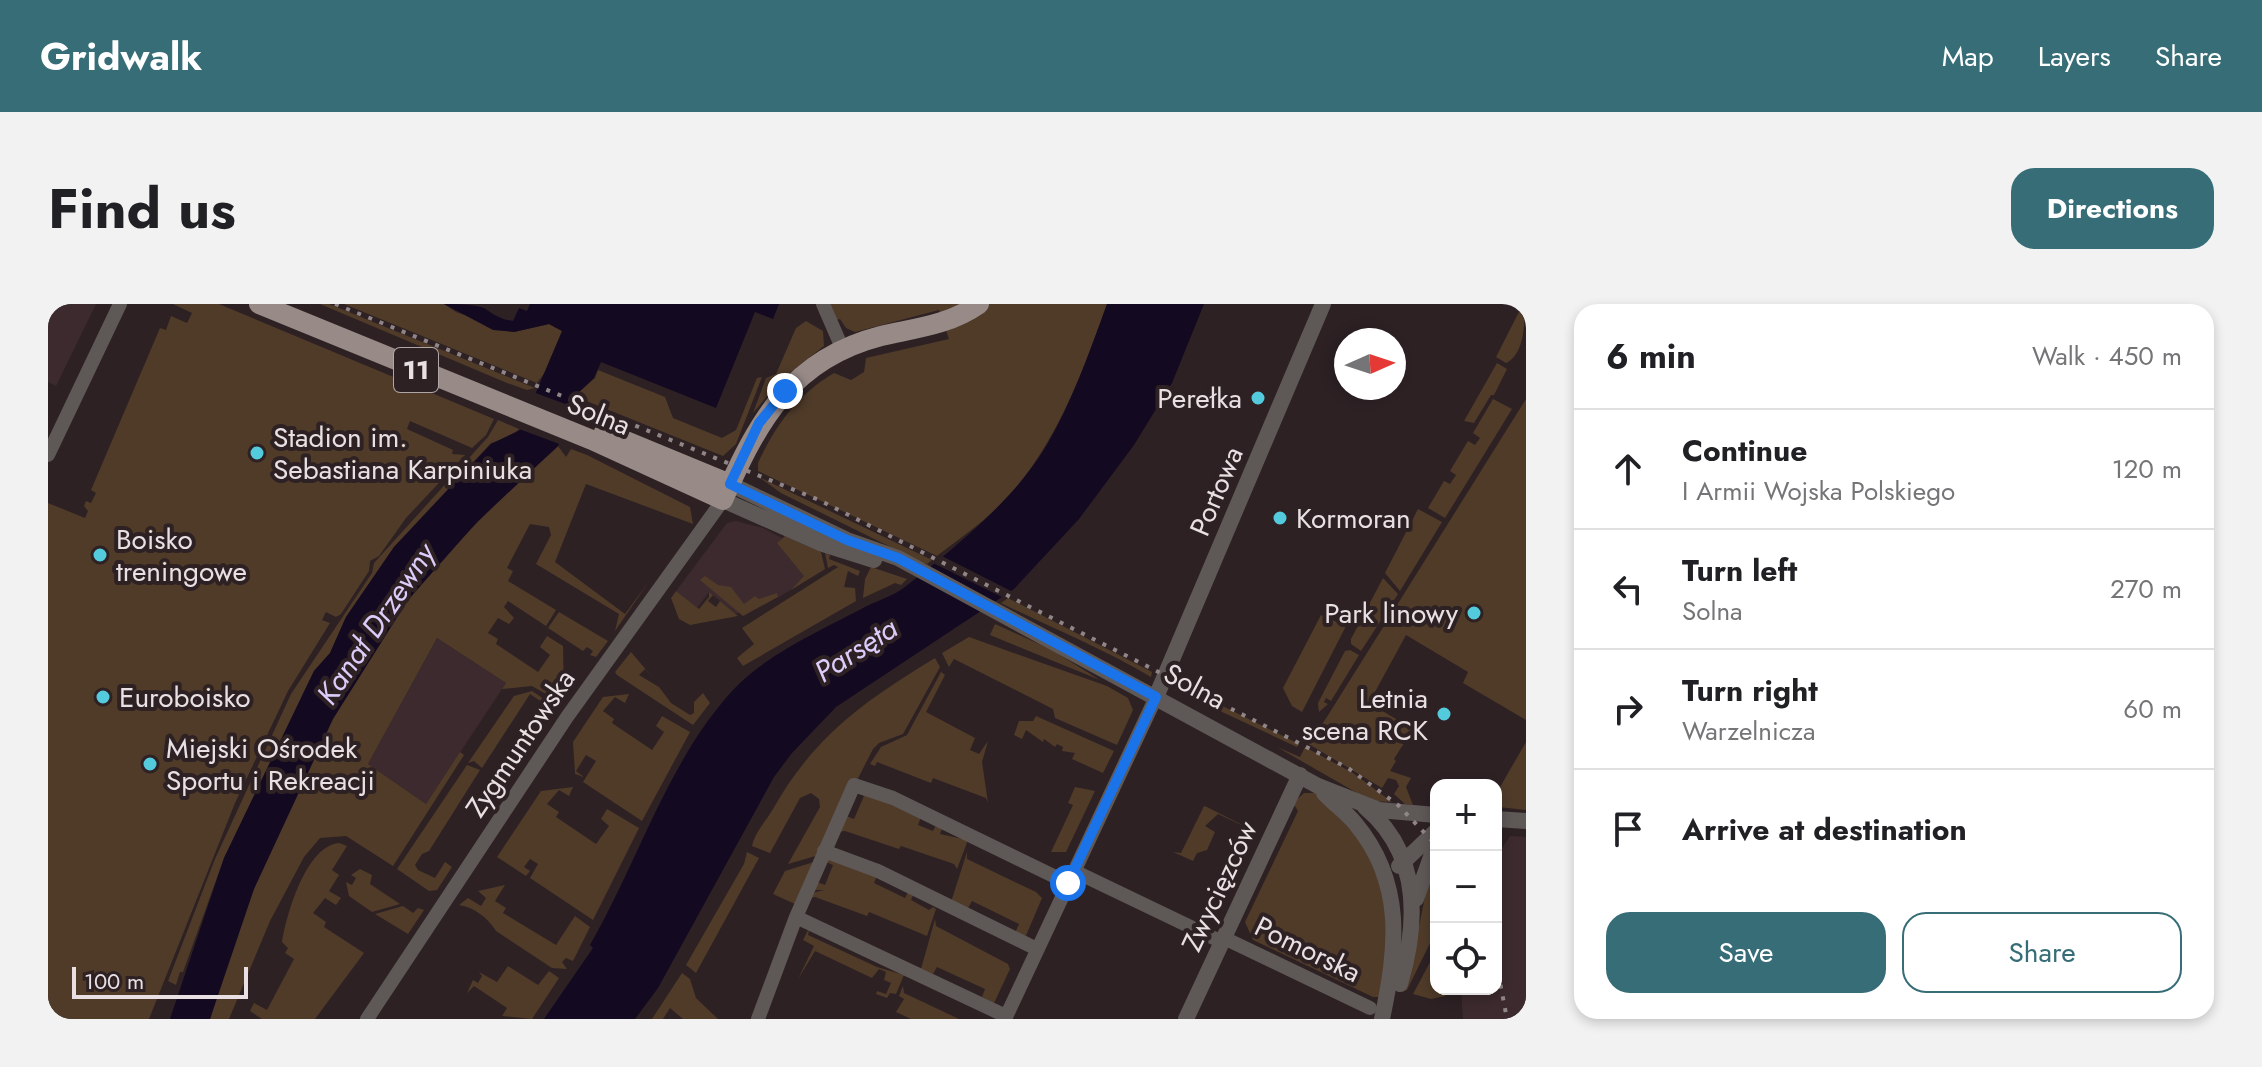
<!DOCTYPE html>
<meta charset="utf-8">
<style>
:root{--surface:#fff;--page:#f2f2f2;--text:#202124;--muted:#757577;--line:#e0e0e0;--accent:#376d77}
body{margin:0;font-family:Jost,sans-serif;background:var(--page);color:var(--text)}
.controls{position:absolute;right:24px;bottom:24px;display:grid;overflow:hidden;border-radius:16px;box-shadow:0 4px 12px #0003}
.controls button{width:72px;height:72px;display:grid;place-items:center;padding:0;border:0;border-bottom:2px solid var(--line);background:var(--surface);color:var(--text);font:40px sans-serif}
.compass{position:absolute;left:1286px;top:24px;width:72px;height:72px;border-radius:50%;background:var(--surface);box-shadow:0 4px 12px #0003;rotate:87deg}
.scale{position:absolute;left:24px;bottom:20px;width:176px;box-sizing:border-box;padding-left:8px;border:4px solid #e8e0e2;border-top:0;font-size:22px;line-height:28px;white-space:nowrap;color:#e8e0e2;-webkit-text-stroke:6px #2d2124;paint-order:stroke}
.stop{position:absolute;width:24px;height:24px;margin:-18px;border:6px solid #1a73e8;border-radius:50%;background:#fff}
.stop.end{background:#1a73e8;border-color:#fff;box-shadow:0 2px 8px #0008}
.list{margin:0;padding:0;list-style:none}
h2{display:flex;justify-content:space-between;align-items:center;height:104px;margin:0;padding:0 32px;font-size:34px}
h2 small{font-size:26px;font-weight:400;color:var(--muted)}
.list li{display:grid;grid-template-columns:52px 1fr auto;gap:24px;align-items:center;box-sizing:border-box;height:120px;padding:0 32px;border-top:2px solid var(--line)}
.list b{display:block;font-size:30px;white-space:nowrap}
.list p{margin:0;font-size:26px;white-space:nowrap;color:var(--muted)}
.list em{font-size:26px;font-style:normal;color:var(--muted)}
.actions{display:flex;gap:16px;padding:24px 32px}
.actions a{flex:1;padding:18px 0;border:2px solid var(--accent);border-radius:24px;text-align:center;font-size:28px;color:var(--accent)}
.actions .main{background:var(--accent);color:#fff}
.icon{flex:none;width:44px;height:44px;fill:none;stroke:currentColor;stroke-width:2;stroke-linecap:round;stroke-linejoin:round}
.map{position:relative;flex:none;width:1478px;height:715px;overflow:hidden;border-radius:24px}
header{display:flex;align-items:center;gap:48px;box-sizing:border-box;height:112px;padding:0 40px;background:var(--accent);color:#fff}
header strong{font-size:38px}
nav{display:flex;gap:44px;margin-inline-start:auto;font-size:28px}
.intro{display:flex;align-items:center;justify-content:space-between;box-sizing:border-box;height:192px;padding:0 48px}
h1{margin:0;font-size:56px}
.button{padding:20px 36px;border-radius:24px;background:var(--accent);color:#fff;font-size:28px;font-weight:700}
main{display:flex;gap:48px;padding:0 48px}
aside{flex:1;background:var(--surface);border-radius:24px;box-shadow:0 4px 12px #0003}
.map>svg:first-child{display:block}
</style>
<header>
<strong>Gridwalk</strong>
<nav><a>Map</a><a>Layers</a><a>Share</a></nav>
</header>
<div class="intro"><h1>Find us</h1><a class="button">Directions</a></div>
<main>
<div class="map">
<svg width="1478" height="715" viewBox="0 0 1478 715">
<rect width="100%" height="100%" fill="#2d2124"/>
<!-- built -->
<path fill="#3c2a2e" d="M0 0H48L8 82 0 78Z
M688 217 715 224 751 243 776 266 729 294 726 291 688 310 661 288 649 304 628 287 679 219Z
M389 334 458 379 378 500 320 460Z
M1462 532 1478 533V715H1415L1413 685H1448V553Z"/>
<!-- green -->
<path fill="#503b29" d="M125 0H171L446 115 438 131 424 144 362 117 359 125 405 146 404 150 417 151 358 214 331 252 322 257 321 267 293 310 288 313 278 308 274 316 282 319 240 387 187 499 101 715H0V199L37 214 40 207 36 202 38 197 43 199 48 189 43 186 112 24 118 26 123 12 139 19 144 9Z
M272 0H281L487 84 479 86 459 79Z
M296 0H396L408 8 466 28 501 20 514 27 503 60 489 79Z
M782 0H1059C1035 68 1009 138 960 193 940 215 911 235 889 252L710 167V159C727 122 750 90 786 69L803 76 816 68 818 54 901 35 891 6 807 28 798 24 792 15 789 16Z
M1475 0C1478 14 1477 51 1458 59L1448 53Z
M758 17 775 27 776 42 734 75 705 109 718 74 728 70 748 24Z
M1449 59 1459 65 1446 91H1443L1426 119 1416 117Z
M550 66 617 93 625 114 674 134 688 126 709 74 714 73 688 140 675 152 531 94 530 89 547 74Z
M1445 95 1464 105 1397 214 1380 204 1396 177 1402 180 1408 171 1402 167 1420 137 1427 141 1432 134 1425 129Z
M1478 95V416L1415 379 1420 368 1358 331 1321 399 1365 425 1346 455 1348 457 1342 467 1363 474 1358 483 1365 501 1357 500 1346 490 1351 482 1348 476 1340 474 1334 484 1259 439 1277 416Z
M450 116 471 125 464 132 443 139 346 243 298 313 282 349 266 367 176 554 135 668H132L128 681 120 677 167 555 243 390 324 269 326 259 440 133Z
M510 142 518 153 523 145 539 151 642 203 645 220 538 180 507 258 577 310 602 276 567 327 571 310 488 260 503 231 501 223 482 220 459 264 465 267 460 277 508 306 498 322 460 297 456 303 466 314 461 320 450 314 440 329 450 335 448 340 490 368 502 351 492 343 499 332 515 342 516 394 513 399 484 382 454 385 458 379 389 334 320 460 378 500 412 448 416 451 345 562 298 532 272 534 256 553 222 617 181 715H162C205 572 269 412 362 294 397 249 438 210 478 170 488 160 501 152 510 142Z
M711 173 884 256 879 260 873 258 733 189Z
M1370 205 1394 218 1352 287 1337 269Z
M737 232 773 248 777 265 743 286 756 272 729 239Z
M777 249 782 251 781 255 812 267 810 272 800 267 796 283 807 284 808 297 695 362 689 354 706 340 694 324 790 263 786 261 780 264Z
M823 263 859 275 853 281 847 279 815 294 817 275Z
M657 272 670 281 683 283 696 300 707 292 711 295 729 289 730 293 695 312 652 276Z
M1335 274 1350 290 1313 347 1303 340V335Z
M628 287 651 305 661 293V288L665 291 660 297 668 303 672 297 690 312 642 321 631 315 623 294Z
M960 294 1104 368 1103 373C1054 344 1004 324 953 299Z
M511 308 560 337 548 353 542 351 545 347 539 343 535 347 500 324Z
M1273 311 1298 322 1254 408 1244 402 1235 384Z
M947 320 1004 346 1052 376 942 331Z
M921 333 1059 382 1080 394 1085 406 1069 441 1007 414 1005 405 906 355 901 363 894 349Z
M1302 346 1311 351 1283 397 1278 394 1276 398 1280 400 1271 408 1270 399 1297 347Z
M583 348 606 375 597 365 591 371 611 383 623 399 642 411 646 409V398L655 389 662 399 645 421 569 371 567 368Z
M887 354 892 363 855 430 831 439 825 445 771 551 740 560 772 503 771 495 763 489 752 494 722 549 704 542C707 528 718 517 725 505 766 432 818 396 887 354Z
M893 368 897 371 878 408 927 434 922 446 931 450 940 437 934 458 940 499 938 494 885 474 883 479 829 458 827 462 822 460 833 443 859 431Z
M1128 379 1251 440 1249 443 1127 386Z
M484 387 508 403 501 415 495 410 500 402 482 390 434 464 426 457 420 459 466 392Z
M581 390 577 399 567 393 555 407 566 415 564 419 604 446 616 428 608 422 614 412 642 428 594 517 535 478 548 457 538 451 528 467 536 473 527 470 525 438 555 393Z
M988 412 1066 447 1055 469 1024 455 1027 449 1014 447 1015 443 1009 440 1007 443 996 435 995 438 978 426 974 435 966 431 971 417H985Z
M1478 438V506L1450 503 1448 490Z
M1229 443 1252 453 1257 443 1305 469 1344 498 1323 497Z
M419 461 432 466 381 547 374 550 367 561 370 566 387 574 397 558 404 563 389 586 381 587 349 565Z
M525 483 521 492 511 486 499 500 511 508 508 513 548 540 561 522 553 515 559 505 591 524 545 616 482 574 490 560 482 555 476 563 482 567 478 572 449 553 493 487Z
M1027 483 1047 487 1018 548H1003L1025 501 1020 499Z
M809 486 873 513 870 521 885 527 889 519 895 522 892 530 920 536 909 565 906 560 853 542 851 545 797 527 791 528 798 512 806 515 816 492Z
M1256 489H1268L1306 523 1342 598 1333 693H1325L1205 636 1197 618 1250 507 1245 499Z
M1156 502 1159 503 1206 527 1170 510 1157 522 1167 528 1159 546 1149 549 1145 557 1125 548 1133 549Z
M291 539 299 542 284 566 291 571 281 587 293 594 288 601 277 594 265 609 278 618 276 623 316 649 267 715H214L202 707 206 699 219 706 246 655 237 649 240 644 234 638C239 609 258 542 291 539Z
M699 548 711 554 648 669 638 661 696 560Z
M919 548V555L988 588 994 594 977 634 967 629 971 620 924 597 919 606 903 598Z
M1388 550V627L1359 686 1354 688C1371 641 1373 597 1388 550Z
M779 555 829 572 826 579 857 594 861 586 866 589 863 596 881 606 885 603 888 605 879 632 821 608 819 612 767 593 762 594 764 589 776 586H765L769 578 777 581 785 561 778 558Z
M769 557 749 601 725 590 737 567Z
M312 565 324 571 322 580 352 600 324 608 301 592 298 578 304 581 308 574 303 571Z
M457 581 447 597 458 604 455 609 508 641 527 612 542 623 525 657 518 654 514 658 519 665 504 664 448 627C440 614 426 603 411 601L420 594 433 602 438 594 430 587Z
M355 602 365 609 370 604 376 606 360 630 327 610Z
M887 615 888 622 960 660 962 665 946 699 934 693 937 685 889 663 885 670 873 665Z
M762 622 760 631 829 663 856 671 848 690 842 689 839 694 828 690 829 687 838 690 843 679 836 676 838 668 831 665 824 674 767 647 750 675 766 642 755 636Z
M1388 647V685H1397V692L1383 695 1365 690Z
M460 662 490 681 501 667 511 674 484 715 454 712 459 704 426 682 419 689 425 676 430 679 434 672 431 668 449 678Z
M634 669 642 675 648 694 670 715H635L622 704 615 715H604Z
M855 682 856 689 911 715H863L848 708 856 695 851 692Z"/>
<!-- water -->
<path fill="#130921" d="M396 0C409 0 424 0 436 4 447 11 451 15 465 17L471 4 479 7 482 0H731L725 15 707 8 668 104 553 58 546 74 530 89 510 142 429 218 360 296 285 415 206 585 162 715H122L176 554 266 367 282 349 298 313 346 243 443 140 472 126 514 27 501 20 466 28 445 26Z
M1059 0H1156L1124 79 1086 141 1031 215 966 285 788 403 744 449 726 473 610 684 587 715H496L545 644 542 641C591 556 620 456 686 385 720 349 776 325 819 302 831 296 847 291 857 283 904 246 965 197 997 144 1024 99 1041 49 1059 0Z"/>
<!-- pier -->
<path fill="#2d2124" d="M485 88 528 104 514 141 471 125Z
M892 251 965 288 956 294 883 258Z"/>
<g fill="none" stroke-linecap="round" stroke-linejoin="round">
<!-- minor -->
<path stroke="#5e5857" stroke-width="14" d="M775 0 795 46
M0 151 72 0
M776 547 830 567 989 645
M1026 567 1174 638
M748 613 958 712
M1176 634 1322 704
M319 715 519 413 675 196
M710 715 748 613 806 481 845 494 1020 579
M957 715 1108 393"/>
<!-- tertiary -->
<path stroke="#5e5857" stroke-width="16" d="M682 180 799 236 850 254 1270 482 1331 506 1388 511
M675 196 772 239 826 256
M1108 393 1275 0
M1276 489C1286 500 1298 508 1307 519 1357 579 1349 644 1334 715
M1317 503C1372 549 1371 616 1352 680
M1448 515 1478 517
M1351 562 1388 527
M1368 595 1388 539
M1138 715 1252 471"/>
<!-- primary -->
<path stroke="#978a87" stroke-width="20" d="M211 0 544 136 675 196C710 117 743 55 833 32 868 24 901 21 931 0
M556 128 682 180"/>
<!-- rail -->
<path stroke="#908688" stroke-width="4" stroke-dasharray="4 8" stroke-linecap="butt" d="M287 0 771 196 1300 464 1350 501 1388 541
M1448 657 1459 715"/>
</g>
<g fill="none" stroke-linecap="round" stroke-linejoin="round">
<!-- route -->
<path stroke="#1a73e8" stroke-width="10" d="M737 87 711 119 682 180 799 236 850 254 1108 393 1020 579"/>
</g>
<!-- markers -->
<g fill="#54cadd" stroke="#2d2124" stroke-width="3">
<circle cx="1210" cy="94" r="8"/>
<circle cx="209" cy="149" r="8"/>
<circle cx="1232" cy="214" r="8"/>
<circle cx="52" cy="251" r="8"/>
<circle cx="1426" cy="309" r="8"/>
<circle cx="55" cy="393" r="8"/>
<circle cx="1396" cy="410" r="8"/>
<circle cx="102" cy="460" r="8"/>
</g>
<g text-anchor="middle" stroke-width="8" stroke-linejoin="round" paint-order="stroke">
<!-- shield labels -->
<rect fill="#2d2124" stroke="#b0a7a9" stroke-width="2" x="346" y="44" width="44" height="44" rx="6"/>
<g font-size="26" font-weight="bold" fill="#e8e0e2">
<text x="368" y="75">11</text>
</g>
<!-- poi labels -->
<g font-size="28" fill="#e8e0e2" stroke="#2d2124" text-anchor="start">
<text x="1194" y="104" text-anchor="end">Perełka</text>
<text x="225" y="143">Stadion im.<tspan x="225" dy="32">Sebastiana Karpiniuka</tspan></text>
<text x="1248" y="224">Kormoran</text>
<text x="68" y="245">Boisko<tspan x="68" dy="32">treningowe</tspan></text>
<text x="1410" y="319" text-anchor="end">Park linowy</text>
<text x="71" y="403">Euroboisko</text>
<text x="1380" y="404" text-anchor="end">Letnia<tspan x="1380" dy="32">scena RCK</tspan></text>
<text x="118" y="454">Miejski Ośrodek<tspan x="118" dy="32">Sportu i Rekreacji</tspan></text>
</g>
<!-- street labels -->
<g font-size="28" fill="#e8e0e2" stroke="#2d2124">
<text transform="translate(551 110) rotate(22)" y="10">Solna</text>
<text transform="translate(1168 187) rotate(-67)" y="10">Portowa</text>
<text transform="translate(1147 382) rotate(28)" y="10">Solna</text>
<text transform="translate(472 439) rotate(-56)" y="10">Zygmuntowska</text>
<text transform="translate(1171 582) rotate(-65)" y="10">Zwycięzców</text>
<text transform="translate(1260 645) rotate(26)" y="10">Pomorska</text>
</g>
<!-- water labels -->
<g font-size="30" font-style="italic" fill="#dcccfa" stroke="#2d2124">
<text transform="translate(328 320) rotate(-56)" y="10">Kanał Drzewny</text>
<text transform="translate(808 346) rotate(-33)" y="10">Parsęta</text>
</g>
</g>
</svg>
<div class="controls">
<button>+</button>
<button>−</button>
<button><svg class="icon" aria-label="locate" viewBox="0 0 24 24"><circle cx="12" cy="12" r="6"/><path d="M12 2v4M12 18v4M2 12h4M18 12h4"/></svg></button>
</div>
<svg class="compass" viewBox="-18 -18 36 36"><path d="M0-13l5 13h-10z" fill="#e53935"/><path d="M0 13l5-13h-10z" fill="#757577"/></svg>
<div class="scale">100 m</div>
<div class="stop" style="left:1020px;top:579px"></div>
<div class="stop end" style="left:737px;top:87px"></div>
</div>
<aside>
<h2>6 min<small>Walk · 450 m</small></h2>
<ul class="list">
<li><svg class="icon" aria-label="ahead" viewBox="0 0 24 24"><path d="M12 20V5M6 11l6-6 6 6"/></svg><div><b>Continue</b><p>I Armii Wojska Polskiego</p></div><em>120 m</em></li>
<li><svg class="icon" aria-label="left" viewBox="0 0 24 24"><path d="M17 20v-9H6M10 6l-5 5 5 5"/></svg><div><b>Turn left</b><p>Solna</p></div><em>270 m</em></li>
<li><svg class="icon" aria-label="right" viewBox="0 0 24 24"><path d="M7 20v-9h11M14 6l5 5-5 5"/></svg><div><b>Turn right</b><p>Warzelnicza</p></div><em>60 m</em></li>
<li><svg class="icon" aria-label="arrive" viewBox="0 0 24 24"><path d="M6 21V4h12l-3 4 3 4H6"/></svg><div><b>Arrive at destination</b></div></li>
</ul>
<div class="actions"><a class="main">Save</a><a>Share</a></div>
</aside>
</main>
